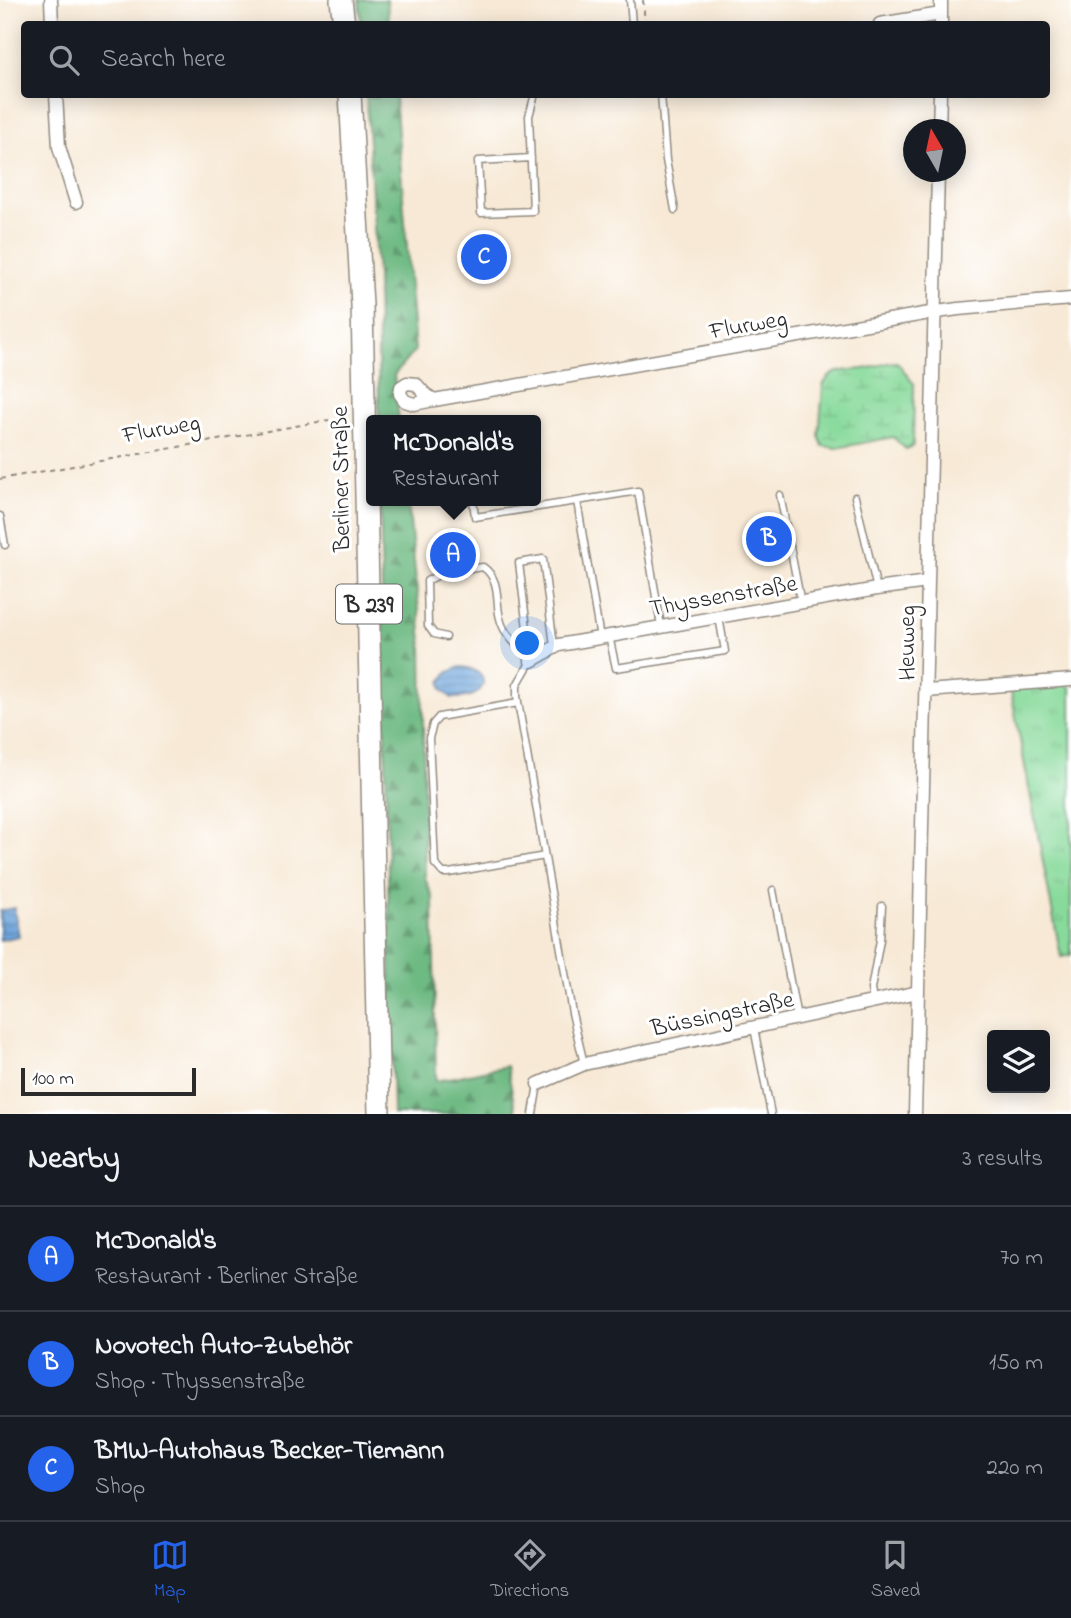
<!DOCTYPE html>
<meta charset="utf-8">
<style>
:root{--surface:#171b24;--page:#20242c;--text:#f1f3f6;--muted:#9ea1a6;--line:#363941;--accent:#2563eb}
body{margin:0;font-family:"Indie Flower",sans-serif;background:var(--page);color:var(--text)}
.controls{position:absolute;right:21px;bottom:21px;display:grid;overflow:hidden;border-radius:7px;box-shadow:0 4px 18px #0003}
.controls button{width:63px;height:63px;display:grid;place-items:center;padding:0;border:0;border-bottom:2px solid var(--line);background:var(--surface);color:var(--text);font:35px sans-serif}
.compass{position:absolute;left:903px;top:119px;width:63px;height:63px;border-radius:50%;background:var(--surface);box-shadow:0 4px 18px #0003;rotate:351deg}
.scale{position:absolute;left:21px;bottom:18px;width:175px;box-sizing:border-box;padding-left:7px;border:4px solid #2b2b2b;border-top:0;font-size:19px;line-height:24px;white-space:nowrap;color:#2b2b2b;-webkit-text-stroke:5px #fff;paint-order:stroke}
.you{position:absolute;left:528px;top:644px;width:24px;height:24px;margin:-18px;border:5px solid #fff;border-radius:50%;background:#1a73e8;box-shadow:0 0 0 10px #1a73e833}
.badge{display:grid;place-items:center;width:46px;height:46px;border-radius:50%;background:var(--accent);color:#fff;font-size:23px;font-weight:700}
.pin{position:absolute;translate:-50% -50%;border:4px solid #fff;box-shadow:0 2px 7px #0006}
.popup{position:absolute;left:366px;top:415px;width:175px;height:91px;box-sizing:border-box;display:grid;place-content:center;border-radius:7px;background:var(--surface);filter:drop-shadow(0 2px 5px #0005);font-size:23px;white-space:nowrap;color:var(--muted)}
.popup b{font-size:26px;color:var(--text)}
.popup::after{content:'';position:absolute;left:50%;top:100%;margin-left:-14px;border:14px solid transparent;border-top-color:var(--surface)}
.list{margin:0;padding:0;list-style:none}
h2{display:flex;justify-content:space-between;align-items:center;height:91px;margin:0;padding:0 28px;font-size:30px}
h2 small{font-size:23px;font-weight:400;color:var(--muted)}
.list li{display:grid;grid-template-columns:46px 1fr auto;gap:21px;align-items:center;box-sizing:border-box;height:105px;padding:0 28px;border-top:2px solid var(--line)}
.list b{display:block;font-size:26px;white-space:nowrap}
.list p{margin:0;font-size:23px;white-space:nowrap;color:var(--muted)}
.list em{font-size:23px;font-style:normal;color:var(--muted)}
.icon{flex:none;width:38px;height:38px;fill:none;stroke:currentColor;stroke-width:2;stroke-linecap:round;stroke-linejoin:round}
.map{position:relative;flex:none;width:1071px;height:1114px;overflow:hidden}
.search{position:absolute;background:var(--surface);box-shadow:0 4px 18px #0003;left:21px;right:21px;top:21px;height:77px;display:flex;align-items:center;gap:18px;box-sizing:border-box;padding:0 24px;border-radius:7px;color:var(--muted);font-size:26px}
.sheet{height:406px;background:var(--surface)}
nav{display:flex;justify-content:space-around;align-items:center;box-sizing:border-box;height:98px;border-top:2px solid var(--line);background:var(--surface);font-size:19px;color:var(--muted)}
nav a{display:grid;justify-items:center;gap:4px}
nav .on{color:var(--accent)}
.map>svg:first-child{display:block}
</style>
<div class="map">
<svg width="1071" height="1114" viewBox="0 0 1071 1114">
<defs>
<pattern id="grass-tufts" width="24" height="20" patternUnits="userSpaceOnUse" patternTransform="scale(1.75)"><rect width="24" height="20" fill="#88da9b"/><path d="M3 7l-1-3M5 7V3M7 7l1-3M15 17l-1-3M17 17v-4M19 17l1-3" fill="none" stroke="#76bb86"/></pattern>
<pattern id="forest-firs" width="22" height="20" patternUnits="userSpaceOnUse" patternTransform="scale(1.75)"><rect width="22" height="20" fill="#6eba83"/><path d="M5 1l3.5 6h-7zM16 11l3.5 6h-7z" fill="#5b976b"/></pattern>
<pattern id="wetland-marsh" width="20" height="14" patternUnits="userSpaceOnUse" patternTransform="scale(1.75)"><rect width="20" height="14" fill="#88da9b"/><path d="M1 5h8M5 5V1M11 12h8M15 12V8" fill="none" stroke="#76bb86"/></pattern>
<pattern id="water-rules" width="6" height="5" patternUnits="userSpaceOnUse" patternTransform="scale(1.75)"><rect width="6" height="5" fill="#6ea5dc"/><path d="M0 2.5h6" fill="none" stroke="#5b87b3"/></pattern>
</defs>
<rect width="100%" height="100%" fill="#fff"/>
<filter id="ink" filterUnits="userSpaceOnUse"><feTurbulence type="fractalNoise" baseFrequency=".0143" numOctaves="2"/><feDisplacementMap in="SourceGraphic" scale="14" xChannelSelector="R" yChannelSelector="G"/><feConvolveMatrix kernelMatrix="1 2 1 2 8 2 1 2 1" color-interpolation-filters="sRGB"/></filter>
<filter id="wash" filterUnits="userSpaceOnUse"><feTurbulence type="fractalNoise" baseFrequency=".00686" numOctaves="4" result="noise"/><feDisplacementMap in="SourceGraphic" scale="28" xChannelSelector="R" yChannelSelector="G"/><feGaussianBlur stdDeviation="1.57" result="paint"/><feColorMatrix in="noise" values="0 0 0 0 0 0 0 0 0 0 0 0 0 0 0 0 0 1.4 0 .05"/><feComposite in="paint" operator="in"/></filter>
<g filter="url(#wash)">
<rect width="100%" height="100%" fill="#f7e9d5"/>
<!-- grass -->
<path fill="url(#grass-tufts)" stroke="#5a8263" stroke-width="2" d="M1064 683 1071 688V955L1061 957 1010 687Z"/>
<!-- forest -->
<path fill="url(#forest-firs)" stroke="#4c7257" stroke-width="2" d="M359 0H387L389 24H361Z
M366 95H395L415 350 394 375 399 420H379L377 276Z
M380 501H408L422 641 425 878 433 898 436 1081 507 1066 516 1114H393Z"/>
<!-- wetland -->
<path fill="url(#wetland-marsh)" stroke="#5a8263" stroke-width="2" d="M897 362 914 384 913 446 906 449 893 437 837 448 823 446 819 436 823 386C831 366 851 372 869 368 879 366 886 362 897 362Z"/>
<!-- water -->
<path fill="url(#water-rules)" stroke="#4c6884" stroke-width="2" d="M460 667C471 667 492 676 479 691 474 697 459 698 452 698L442 690 441 682 447 673Z
M14 908 19 936 0 940V911Z"/>
</g>
<g filter="url(#ink)">
<g fill="none" stroke-linecap="round" stroke-linejoin="round">
<!-- service casing -->
<g stroke="#918a80" stroke-width="9">
<path id="service" d="M630 0 632 24
M661 94 666 160 675 210
M531 158 478 161 481 213 533 211 529 116 535 94
M780 495 801 603
M855 497 877 589
M473 501 475 517 577 501
M0 516 5 545
M609 636 616 668 725 651 719 617
M446 637 434 634 428 626 427 581 442 573 483 567C505 583 492 608 504 629 510 640 522 650 530 660
M600 638 577 501 638 491 661 626
M554 646 543 559 519 563 531 661 517 685V696L572 1013 584 1064
M518 703 439 717 433 724 429 738 435 864 443 873H449L545 856
M773 890 797 1018
M873 1001 871 989 880 940 882 906
M754 1028 771 1114
M533 1114 538 1084"/>
</g>
<!-- minor casing -->
<g stroke="#918a80" stroke-width="15">
<path id="minor" d="M51 0 52 24
M880 24 941 14
M941 24V0
M56 94 59 147 76 202
M939 130 940 94
M434 400 414 404 405 401 400 394 401 387 407 383 416 384 425 394 434 400 924 314 958 309 1071 299
M531 661 559 645 877 589 927 582
M926 691 1071 680
M538 1084 584 1064 918 992
M915 1114 938 172"/>
</g>
<!-- primary casing -->
<g stroke="#918a80" stroke-width="24">
<path id="primary" d="M341 0 344 24
M350 94 362 305 379 1114"/>
</g>
<!-- path -->
<path stroke="#918a80" stroke-width="2" stroke-dasharray="5 5" stroke-linecap="butt" d="M643 0 645 24
M0 479 329 420"/>
<!-- service -->
<use href="#service" stroke="#fff" stroke-width="6"/>
<!-- minor -->
<use href="#minor" stroke="#fff" stroke-width="12"/>
<!-- primary -->
<use href="#primary" stroke="#fff" stroke-width="21"/>
</g>
</g>
<g text-anchor="middle" stroke-width="6" stroke-linejoin="round" paint-order="stroke">
<!-- shield labels -->
<rect fill="#fff" stroke="#6b6b6b" stroke-width="2" x="336" y="584.5" width="66" height="39" rx="5"/>
<g font-size="23" font-weight="bold" fill="#2b2b2b">
<text x="369" y="612">B 239</text>
</g>
<!-- street labels -->
<g font-size="24" fill="#2b2b2b" stroke="#fff">
<text transform="translate(748 324) rotate(-10)" y="8">Flurweg</text>
<text transform="translate(161 428) rotate(-10)" y="8">Flurweg</text>
<text transform="translate(340 479) rotate(-91)" y="8">Berliner Straße</text>
<text transform="translate(723 595) rotate(-10)" y="8">Thyssenstraße</text>
<text transform="translate(906 643) rotate(-90)" y="8">Heuweg</text>
<text transform="translate(722 1013) rotate(-12)" y="8">Büssingstraße</text>
</g>
</g>
</svg>
<div class="controls">
<button><svg class="icon" aria-label="layers" viewBox="0 0 24 24"><path d="M12 4l9 5-9 5-9-5zM3 14l9 5 9-5"/></svg></button>
</div>
<svg class="compass" viewBox="-18 -18 36 36"><path d="M0-13l5 13h-10z" fill="#e53935"/><path d="M0 13l5-13h-10z" fill="#9ea1a6"/></svg>
<div class="scale">100 m</div>
<div class="you"></div>
<div class="pin badge" style="left:453px;top:555px">A</div>
<div class="popup"><b>McDonald's</b>Restaurant</div>
<div class="pin badge" style="left:769px;top:539px">B</div>
<div class="pin badge" style="left:484px;top:257px">C</div>
<div class="search"><svg class="icon" aria-label="search" viewBox="0 0 24 24"><circle cx="10" cy="10" r="6"/><path d="M15 15l6 6"/></svg>Search here</div>
</div>
<section class="sheet">
<h2>Nearby<small>3 results</small></h2>
<ul class="list">
<li><span class="badge">A</span><div><b>McDonald's</b><p>Restaurant · Berliner Straße</p></div><em>70 m</em></li>
<li><span class="badge">B</span><div><b>Novotech Auto-Zubehör</b><p>Shop · Thyssenstraße</p></div><em>150 m</em></li>
<li><span class="badge">C</span><div><b>BMW-Autohaus Becker-Tiemann</b><p>Shop</p></div><em>220 m</em></li>
</ul>
</section>
<nav>
<a class="on"><svg class="icon" aria-label="map" viewBox="0 0 24 24"><path d="M3 6l6-2 6 2 6-2v14l-6 2-6-2-6 2zM9 4v14M15 6v14"/></svg>Map</a>
<a><svg class="icon" aria-label="directions" viewBox="0 0 24 24"><path d="M12 3l9 9-9 9-9-9zM9 14v-3h6M13 9l2 2-2 2"/></svg>Directions</a>
<a><svg class="icon" aria-label="saved" viewBox="0 0 24 24"><path d="M7 4h10v16l-5-4-5 4z"/></svg>Saved</a>
</nav>
